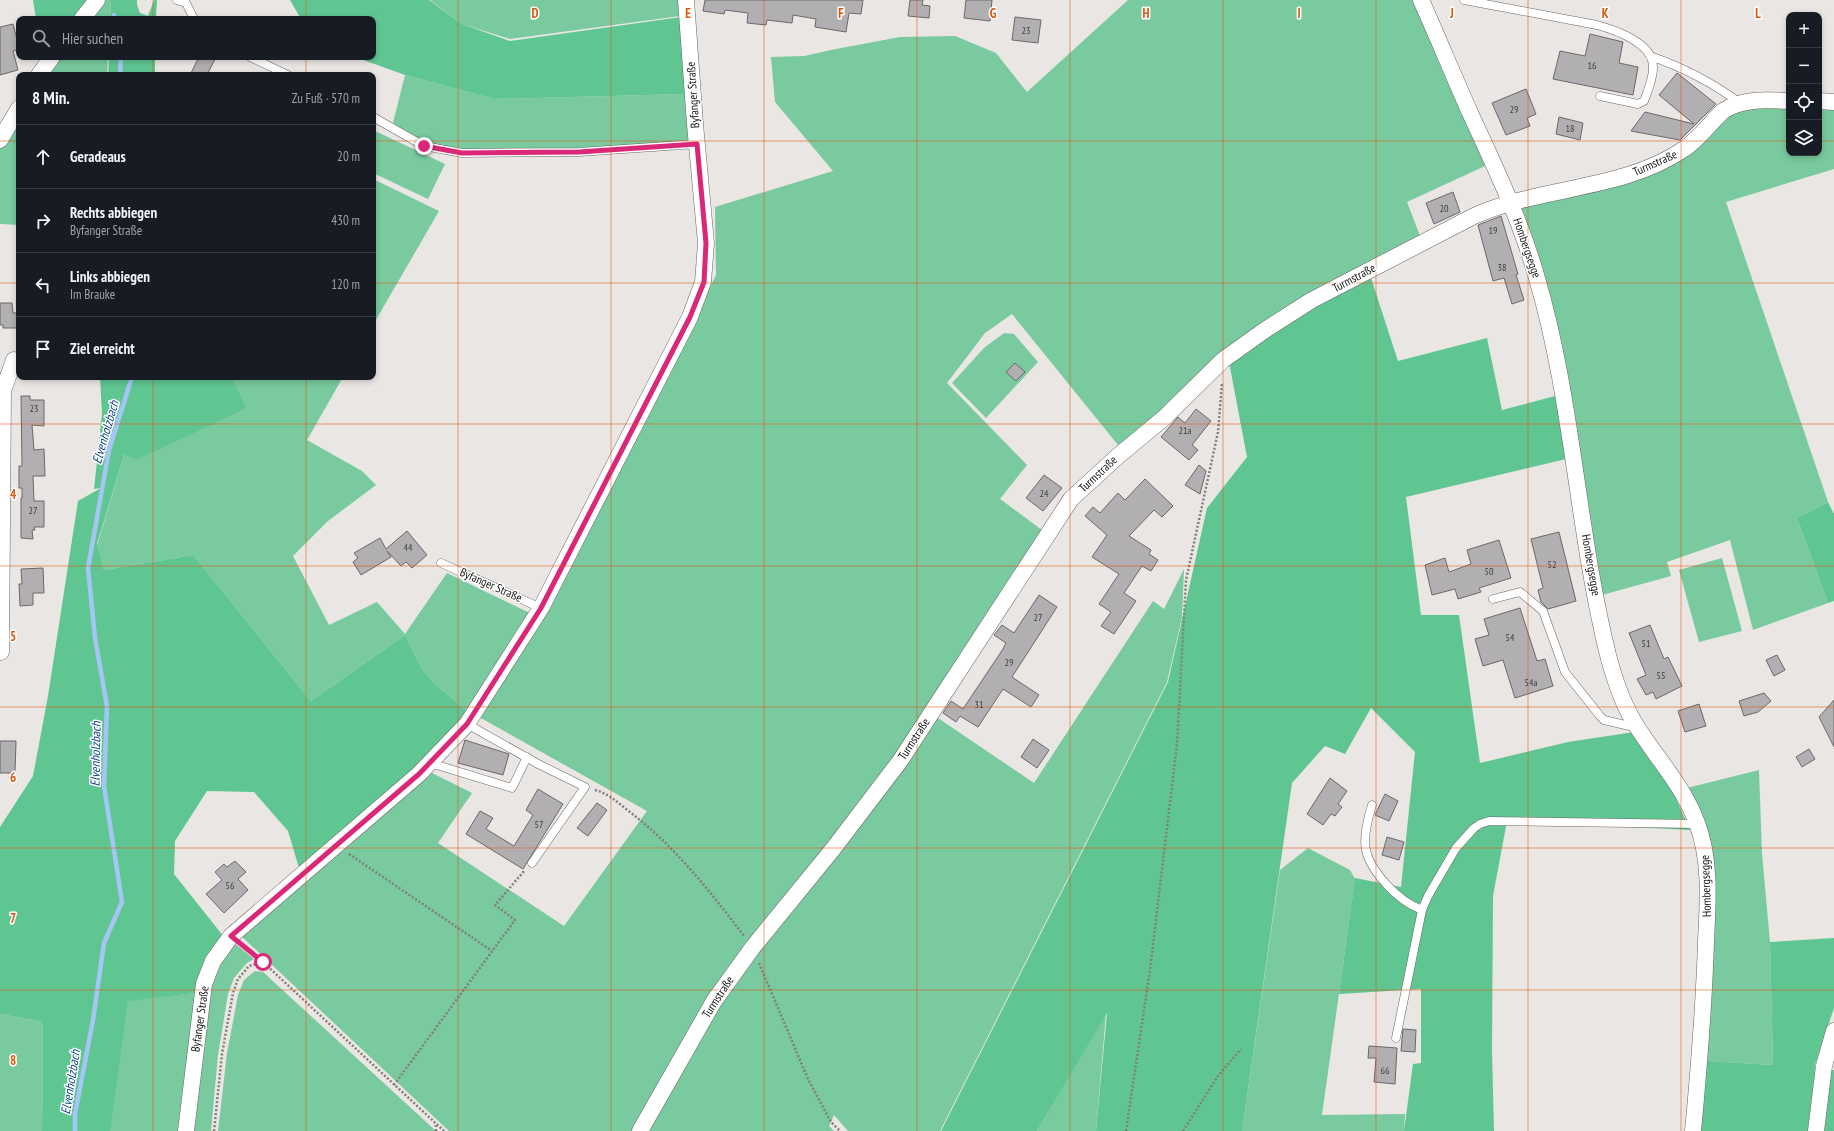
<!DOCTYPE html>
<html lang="de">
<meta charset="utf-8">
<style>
:root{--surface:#171b24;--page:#20242c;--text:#f1f3f6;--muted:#9ea1a6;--line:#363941}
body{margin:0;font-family:"PT Sans Narrow",sans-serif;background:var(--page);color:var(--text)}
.controls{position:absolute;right:12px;top:12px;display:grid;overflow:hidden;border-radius:8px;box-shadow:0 2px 6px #0003}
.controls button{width:36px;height:36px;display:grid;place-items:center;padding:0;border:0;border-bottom:1px solid var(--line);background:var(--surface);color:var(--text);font:20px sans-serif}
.stop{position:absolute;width:12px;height:12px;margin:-9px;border:3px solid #db2777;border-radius:50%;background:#fff}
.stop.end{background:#db2777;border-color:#fff;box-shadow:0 1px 4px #0008}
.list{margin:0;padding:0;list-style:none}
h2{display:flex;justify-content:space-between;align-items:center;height:52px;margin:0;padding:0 16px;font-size:17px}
h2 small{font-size:13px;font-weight:400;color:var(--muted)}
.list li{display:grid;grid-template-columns:26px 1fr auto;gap:12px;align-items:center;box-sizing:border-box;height:64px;padding:0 16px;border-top:1px solid var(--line)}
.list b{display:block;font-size:15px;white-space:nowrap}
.list p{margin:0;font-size:13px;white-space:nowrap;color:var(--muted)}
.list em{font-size:13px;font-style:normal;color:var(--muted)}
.icon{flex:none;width:22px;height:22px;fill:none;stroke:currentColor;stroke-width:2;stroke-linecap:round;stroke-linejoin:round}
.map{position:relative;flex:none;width:1834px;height:1131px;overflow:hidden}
.search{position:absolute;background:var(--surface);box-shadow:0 2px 6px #0003;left:16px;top:16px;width:360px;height:44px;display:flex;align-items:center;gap:10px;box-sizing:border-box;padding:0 14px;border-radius:8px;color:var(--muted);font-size:15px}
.panel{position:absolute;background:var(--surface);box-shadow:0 2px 6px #0003;left:16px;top:72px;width:360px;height:308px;border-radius:8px}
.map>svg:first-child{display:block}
</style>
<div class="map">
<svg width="1834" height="1131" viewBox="0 0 1834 1131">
<rect width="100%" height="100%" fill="#eae6e3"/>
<!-- green -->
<path fill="#79ca9e" d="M102 0H111L110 19H87Z
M430 0H679L680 16 510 39 462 24Z
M1128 0H1416L1485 166 1407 202 1420 236 1310 297 1118 445 1012 314 985 333 947 383 1027 465 1000 499 1042 530 892 762 781 909 634 1131H449L239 934 432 773 472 793 438 843 564 926 647 811 479 717 655 399 716 275 715 207 833 171 775 102 771 57 804 56 836 49 900 37 955 36 996 53 1027 92Z
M57 57H108L107 75H44Z
M405 75 494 99 686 94 689 141 577 148 462 150 426 143 393 123Z
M1744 106H1789V153H1819V106H1834V169L1726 202 1828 502 1797 518 1828 603 1753 630 1730 540 1667 562 1671 576 1602 595 1577 435 1553 311 1522 209 1538 202 1614 185Z
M19 113V225L0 224V148Z
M373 130 445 164 428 199 373 173Z
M373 179 439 211 373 325Z
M1004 333 1014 334 1038 362 986 418 952 383 984 348Z
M232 377H343L307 440 362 471 376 485 328 521 293 556 329 625 377 602 405 634 447 573 532 614 469 713 436 685 422 669 405 635 311 701 193 555 104 570 97 546 124 455 131 458 247 408Z
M1722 558 1742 631 1699 642 1679 570Z
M1184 569 1182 617 1167 682 940 1131H848L834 1115 829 1126 834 1131H643L702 1026 935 716 1034 783 1153 601 1164 609Z
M1759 770 1762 854 1770 942 1773 1065 1707 1061 1712 939 1687 788Z
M1308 848 1350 870 1355 879 1322 1115 1405 1114 1404 1131H1242L1280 870Z
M233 942 254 959 247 963 234 978 228 994 218 1055 211 1131H193L212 982 220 961Z
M255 971 263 972 436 1131H218L227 1053 238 995 244 980Z
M196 993 179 1131H109L128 1000Z
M1106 1013 1096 1131H1037Z
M0 1014 43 1022 42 1131H0Z"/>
<!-- forest -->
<path fill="#5fc692" d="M33 0H91L77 19H36Z
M111 0H137V5L140 13 148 16 154 0H157L156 19H110Z
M290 0H429L462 24 510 41 681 17 686 94 494 99 405 75 355 57H373V19H301Z
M109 57H155V75H108Z
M1370 275 1398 361 1487 338 1502 410 1555 396 1566 459 1406 497 1421 615H1459L1480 763 1568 742 1634 732 1666 776 1690 830 1507 821 1493 896 1492 1052 1494 1131H1404L1413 1064 1421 1063V989L1339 994 1355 878 1401 887 1415 752 1371 708 1345 754 1325 746 1292 783 1242 1131H1096L1107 1013 1037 1131H941L1168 682 1207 508 1247 457 1229 362 1266 334Z
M100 377H232L247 408 138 459 131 458 124 455 97 544 104 570 193 555 311 701 405 635 422 669 436 685 468 712 432 756 299 868 288 831 254 792 207 791 175 841 174 874 224 937 196 993 128 1001 110 1131H42L43 1022 0 1014V827L33 776 48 696 78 501 101 488 94 489 102 414Z
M1828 502 1834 514V601L1828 603 1797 518Z
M1834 938V1008L1815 1065 1813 1131H1699L1707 1061 1773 1065 1770 942Z
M1826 1070H1834V1131H1823Z"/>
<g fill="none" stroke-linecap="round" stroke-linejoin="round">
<!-- stream -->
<path stroke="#a5c6f4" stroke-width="4.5" d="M114 15 115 19
M120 75 121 57
M75 1131V1114L93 1020 104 943 122 902 104 786 107 706 95 638 88 568 109 450 132 377"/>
</g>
<!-- building -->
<path fill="#b2afb3" stroke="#6a686b" d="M705 0H863L861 14 849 13 846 32 815 27 816 19 793 15 792 23 767 20 766 25 747 23 748 13 725 10 724 14 703 11Z
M910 0H923L922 5 930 6 929 18 908 16Z
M966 0H992L990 21 964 18Z
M1015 17 1041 20 1038 43 1012 40Z
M13 24 19 47V50L13 51 18 70 0 75V27Z
M1590 34 1623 42 1619 63 1638 67 1633 95 1553 79 1560 51 1585 56Z
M199 57H216L207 75H190Z
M1677 73 1716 104 1680 140 1631 131 1645 112 1694 124 1659 95Z
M1526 89 1536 114 1527 118 1530 126 1506 135 1492 103Z
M1559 117 1583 123 1580 140 1556 134Z
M1453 192 1460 212 1434 224 1426 203Z
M1501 216 1518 274 1516 275 1524 300 1512 304 1504 278 1493 281 1478 225Z
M0 303H12L13 313H19V328H3V325H0Z
M1015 363 1025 372 1016 381 1006 372Z
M21 396H30V400H44V426L32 425 34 450 44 449 45 476H33L34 501H44V527H34L35 530H32L33 539 21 538V498H22V488H19V466H22Z
M1196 409 1211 421 1192 445 1198 450 1189 460 1161 437 1178 417 1185 423Z
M1199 465 1206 471 1200 494 1185 485Z
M1044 475 1062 488 1043 511 1026 498Z
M1145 479 1173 506 1162 517 1154 510 1129 536 1151 550 1149 554 1158 560 1151 571 1142 566 1124 593 1136 601 1114 634 1101 626 1111 612 1099 604 1119 574 1092 557 1107 535 1085 516 1093 507 1100 513 1118 493 1125 500Z
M407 531 427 555 412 568 406 562 401 566 387 551 391 557 361 575 353 562 358 558 354 553 380 538 386 549Z
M1559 532 1576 601 1548 609 1541 602 1538 590 1543 588 1531 539Z
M1499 540 1511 578 1479 588 1481 592 1458 599 1455 589 1432 595 1425 565 1445 558 1449 572 1471 564 1467 550Z
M43 568 44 593H33V605L20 606 19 584H22L21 569Z
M1039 595 1057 607 1012 677 1039 695 1031 707 1003 689 978 727 960 716 956 722 943 713 951 701 963 709 1003 649 1006 643 994 635 1002 625 1014 633Z
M1520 608 1537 661 1545 659 1553 686 1515 698 1503 660 1483 666 1475 639 1489 635 1484 619Z
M1650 625 1664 659 1668 657 1682 686 1656 699 1653 692 1646 695 1637 679 1646 675 1629 633Z
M1777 655 1785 670 1774 676 1766 660Z
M1764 693 1771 701 1758 712 1744 716 1739 701Z
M1834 700V747L1819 717Z
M1699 704 1706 726 1685 732 1678 711Z
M1033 739 1049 750 1037 768 1021 757Z
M465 740 509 754 503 775 458 763Z
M0 741H16L15 773H0Z
M1809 749 1815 759 1802 767 1796 757Z
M1330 778 1347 791 1338 804 1342 807 1335 816 1331 814 1323 825 1307 814Z
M538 789 563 804 523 869 466 834 480 811 493 818 486 829 514 846 533 815 526 810Z
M1385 794 1398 801 1389 821 1375 815Z
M597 803 607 810 588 836 577 828Z
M1387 837 1404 842 1399 860 1382 855Z
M235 861 246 872 238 879 248 890 224 913 206 894 222 880 215 872 224 864 227 867Z
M1403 1029 1416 1030 1415 1052 1401 1051Z
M1369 1046 1397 1048 1395 1084 1374 1082 1376 1058H1368Z"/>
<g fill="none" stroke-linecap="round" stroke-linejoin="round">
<!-- lane casing -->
<g stroke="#696663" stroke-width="9">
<path id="lane" d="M177 0 186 3 194 19
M1464 0 1597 25C1615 30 1654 43 1653 68 1653 78 1648 91 1644 101L1638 104 1600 96
M1650 56C1682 67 1713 83 1740 103
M250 57 288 75
M373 117 424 146 462 153 579 152 697 144
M441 563 541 608
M1493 599 1520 592 1543 611 1565 672 1600 716 1604 720 1638 728
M467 724 540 765 585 787 532 863
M430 763 512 788 527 757
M1372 805C1361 841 1361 857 1387 885 1397 896 1409 905 1422 910
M1396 1038 1422 910 1428 896 1456 848 1474 828 1480 824 1489 821 1698 824"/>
</g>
<!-- street casing -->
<g stroke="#696663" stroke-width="17">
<path id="street" d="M1421 0C1438 38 1454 77 1471 115 1495 167 1520 219 1536 275 1573 399 1577 530 1608 655 1614 678 1622 702 1634 722 1655 757 1682 783 1697 823 1711 860 1708 902 1706 941 1704 1004 1699 1068 1693 1131
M82 19 97 0
M39 75 52 57
M1819 101 1834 102
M0 140 19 108
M1 652 3 391 14 360
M186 1131 204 984 213 961 231 936 419 774 467 724 541 608 690 317 703 282 706 243 695 124 686 0
M640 1131 714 1001 753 947 833 849 900 761 1071 499 1118 456 1164 418 1223 360 1265 330 1312 300 1474 216C1541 186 1622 191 1684 149 1699 139 1710 123 1723 111 1742 98 1767 100 1789 101
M1816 1131 1824 1066 1834 1031"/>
</g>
<!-- path -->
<path stroke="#817e7c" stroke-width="2.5" stroke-dasharray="2 2" stroke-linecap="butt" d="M595 790C607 793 616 801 626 809 673 844 709 890 744 936
M349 854 492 951
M243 945 263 962 444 1131
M759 963 808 1079 831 1122 840 1131
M394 1085 515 920 495 905 525 870
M214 1131 222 1054 233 993 238 979 249 966 263 962
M436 1131V1124
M1126 1131 1150 970 1177 744 1186 580 1218 432 1222 383
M1183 1131 1218 1076 1241 1049"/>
<!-- lane -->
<use href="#lane" stroke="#fff" stroke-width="8"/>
<!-- street -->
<use href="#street" stroke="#fff" stroke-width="16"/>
</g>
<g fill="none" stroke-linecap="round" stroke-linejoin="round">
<!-- route -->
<path stroke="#db2777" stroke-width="5" d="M263 962 231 936 419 774 467 724 541 608 690 317 704 282 706 243 697 144 579 152 462 153 424 146"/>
</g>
<!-- grid -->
<path fill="none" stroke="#de560c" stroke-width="1" stroke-opacity="0.55" d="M153 0V19M306 0V19M458 0V1131M611 0V1131M764 0V1131M917 0V1131M1070 0V1131M1223 0V1131M1376 0V1131M1528 0V1131M1681 0V1131M153 57V75M306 57V75M0 141H19M373 141H1789M1819 141H1834M0 283H19M373 283H1834M153 377V1131M306 377V1131M0 424H1834M0 566H1834M0 707H1834M0 848H1834M0 990H1834"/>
<g text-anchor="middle" stroke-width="3" stroke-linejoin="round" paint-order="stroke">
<!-- number labels -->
<g font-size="10" fill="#3d3c3c">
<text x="1026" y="34">23</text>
<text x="1592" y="69">16</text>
<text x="1514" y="113">29</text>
<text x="1570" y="132">18</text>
<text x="1444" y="212">20</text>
<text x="1493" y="234">19</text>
<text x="1502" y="271">38</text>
<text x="34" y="412">23</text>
<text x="1185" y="434">21a</text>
<text x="1044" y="497">24</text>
<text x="33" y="514">27</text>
<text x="408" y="551">44</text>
<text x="1552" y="568">52</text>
<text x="1489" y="575">50</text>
<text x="1038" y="621">27</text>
<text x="1510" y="641">54</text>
<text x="1646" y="647">51</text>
<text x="1009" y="666">29</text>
<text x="1661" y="679">55</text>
<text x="1531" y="686">54a</text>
<text x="979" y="708">31</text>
<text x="539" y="828">57</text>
<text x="230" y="889">56</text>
<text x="1385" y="1074">66</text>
</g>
<!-- street labels -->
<g font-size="12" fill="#161514" stroke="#fff">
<text transform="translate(693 95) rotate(-94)" y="4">Byfanger Straße</text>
<text transform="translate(1655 163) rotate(-24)" y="4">Turmstraße</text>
<text transform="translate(1527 248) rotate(71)" y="4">Hombergsegge</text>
<text transform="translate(1354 278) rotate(-28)" y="4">Turmstraße</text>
<text transform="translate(1098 474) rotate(-43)" y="4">Turmstraße</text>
<text transform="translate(1591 565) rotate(80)" y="4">Hombergsegge</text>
<text transform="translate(491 585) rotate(24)" y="4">Byfanger Straße</text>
<text transform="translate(914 739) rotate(-57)" y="4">Turmstraße</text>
<text transform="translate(1706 886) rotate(-92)" y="4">Hombergsegge</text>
<text transform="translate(718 997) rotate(-57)" y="4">Turmstraße</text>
<text transform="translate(200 1019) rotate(-82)" y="4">Byfanger Straße</text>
</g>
<!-- water labels -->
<g font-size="13" font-style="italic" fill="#104688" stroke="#fff">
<text transform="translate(105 432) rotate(-74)" y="5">Elvenholzbach</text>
<text transform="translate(95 754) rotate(-89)" y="5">Elvenholzbach</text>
<text transform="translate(70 1082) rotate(-81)" y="5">Elvenholzbach</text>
</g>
</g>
<g font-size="13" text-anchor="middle" font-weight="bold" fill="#de560c" stroke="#fff" stroke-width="3" stroke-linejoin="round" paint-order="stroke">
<text x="535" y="18">D</text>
<text x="688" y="18">E</text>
<text x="841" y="18">F</text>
<text x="993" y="18">G</text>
<text x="1146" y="18">H</text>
<text x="1299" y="18">I</text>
<text x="1452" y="18">J</text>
<text x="1605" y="18">K</text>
<text x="1758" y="18">L</text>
<text x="13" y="499">4</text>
<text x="13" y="641">5</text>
<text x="13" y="782">6</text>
<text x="13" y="923">7</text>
<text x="13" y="1065">8</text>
</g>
</svg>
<div class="controls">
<button>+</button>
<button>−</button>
<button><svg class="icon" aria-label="locate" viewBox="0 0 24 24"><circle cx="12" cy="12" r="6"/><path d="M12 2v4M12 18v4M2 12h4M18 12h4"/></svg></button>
<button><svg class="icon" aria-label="layers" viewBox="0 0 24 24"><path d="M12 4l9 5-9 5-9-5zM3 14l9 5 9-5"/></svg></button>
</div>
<div class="stop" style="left:263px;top:962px"></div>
<div class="stop end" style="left:424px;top:146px"></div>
<div class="search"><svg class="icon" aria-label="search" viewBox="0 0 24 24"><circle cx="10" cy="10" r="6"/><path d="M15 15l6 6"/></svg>Hier suchen</div>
<section class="panel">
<h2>8 Min.<small>Zu Fuß · 570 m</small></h2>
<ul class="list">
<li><svg class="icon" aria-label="ahead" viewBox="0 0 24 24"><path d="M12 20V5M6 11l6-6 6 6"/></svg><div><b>Geradeaus</b></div><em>20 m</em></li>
<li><svg class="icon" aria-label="right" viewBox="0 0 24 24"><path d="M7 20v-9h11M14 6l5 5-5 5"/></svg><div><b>Rechts abbiegen</b><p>Byfanger Straße</p></div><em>430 m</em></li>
<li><svg class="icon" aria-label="left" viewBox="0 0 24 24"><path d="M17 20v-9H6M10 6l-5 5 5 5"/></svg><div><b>Links abbiegen</b><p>Im Brauke</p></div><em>120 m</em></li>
<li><svg class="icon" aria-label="arrive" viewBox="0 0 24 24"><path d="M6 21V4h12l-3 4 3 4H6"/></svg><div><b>Ziel erreicht</b></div></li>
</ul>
</section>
</div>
